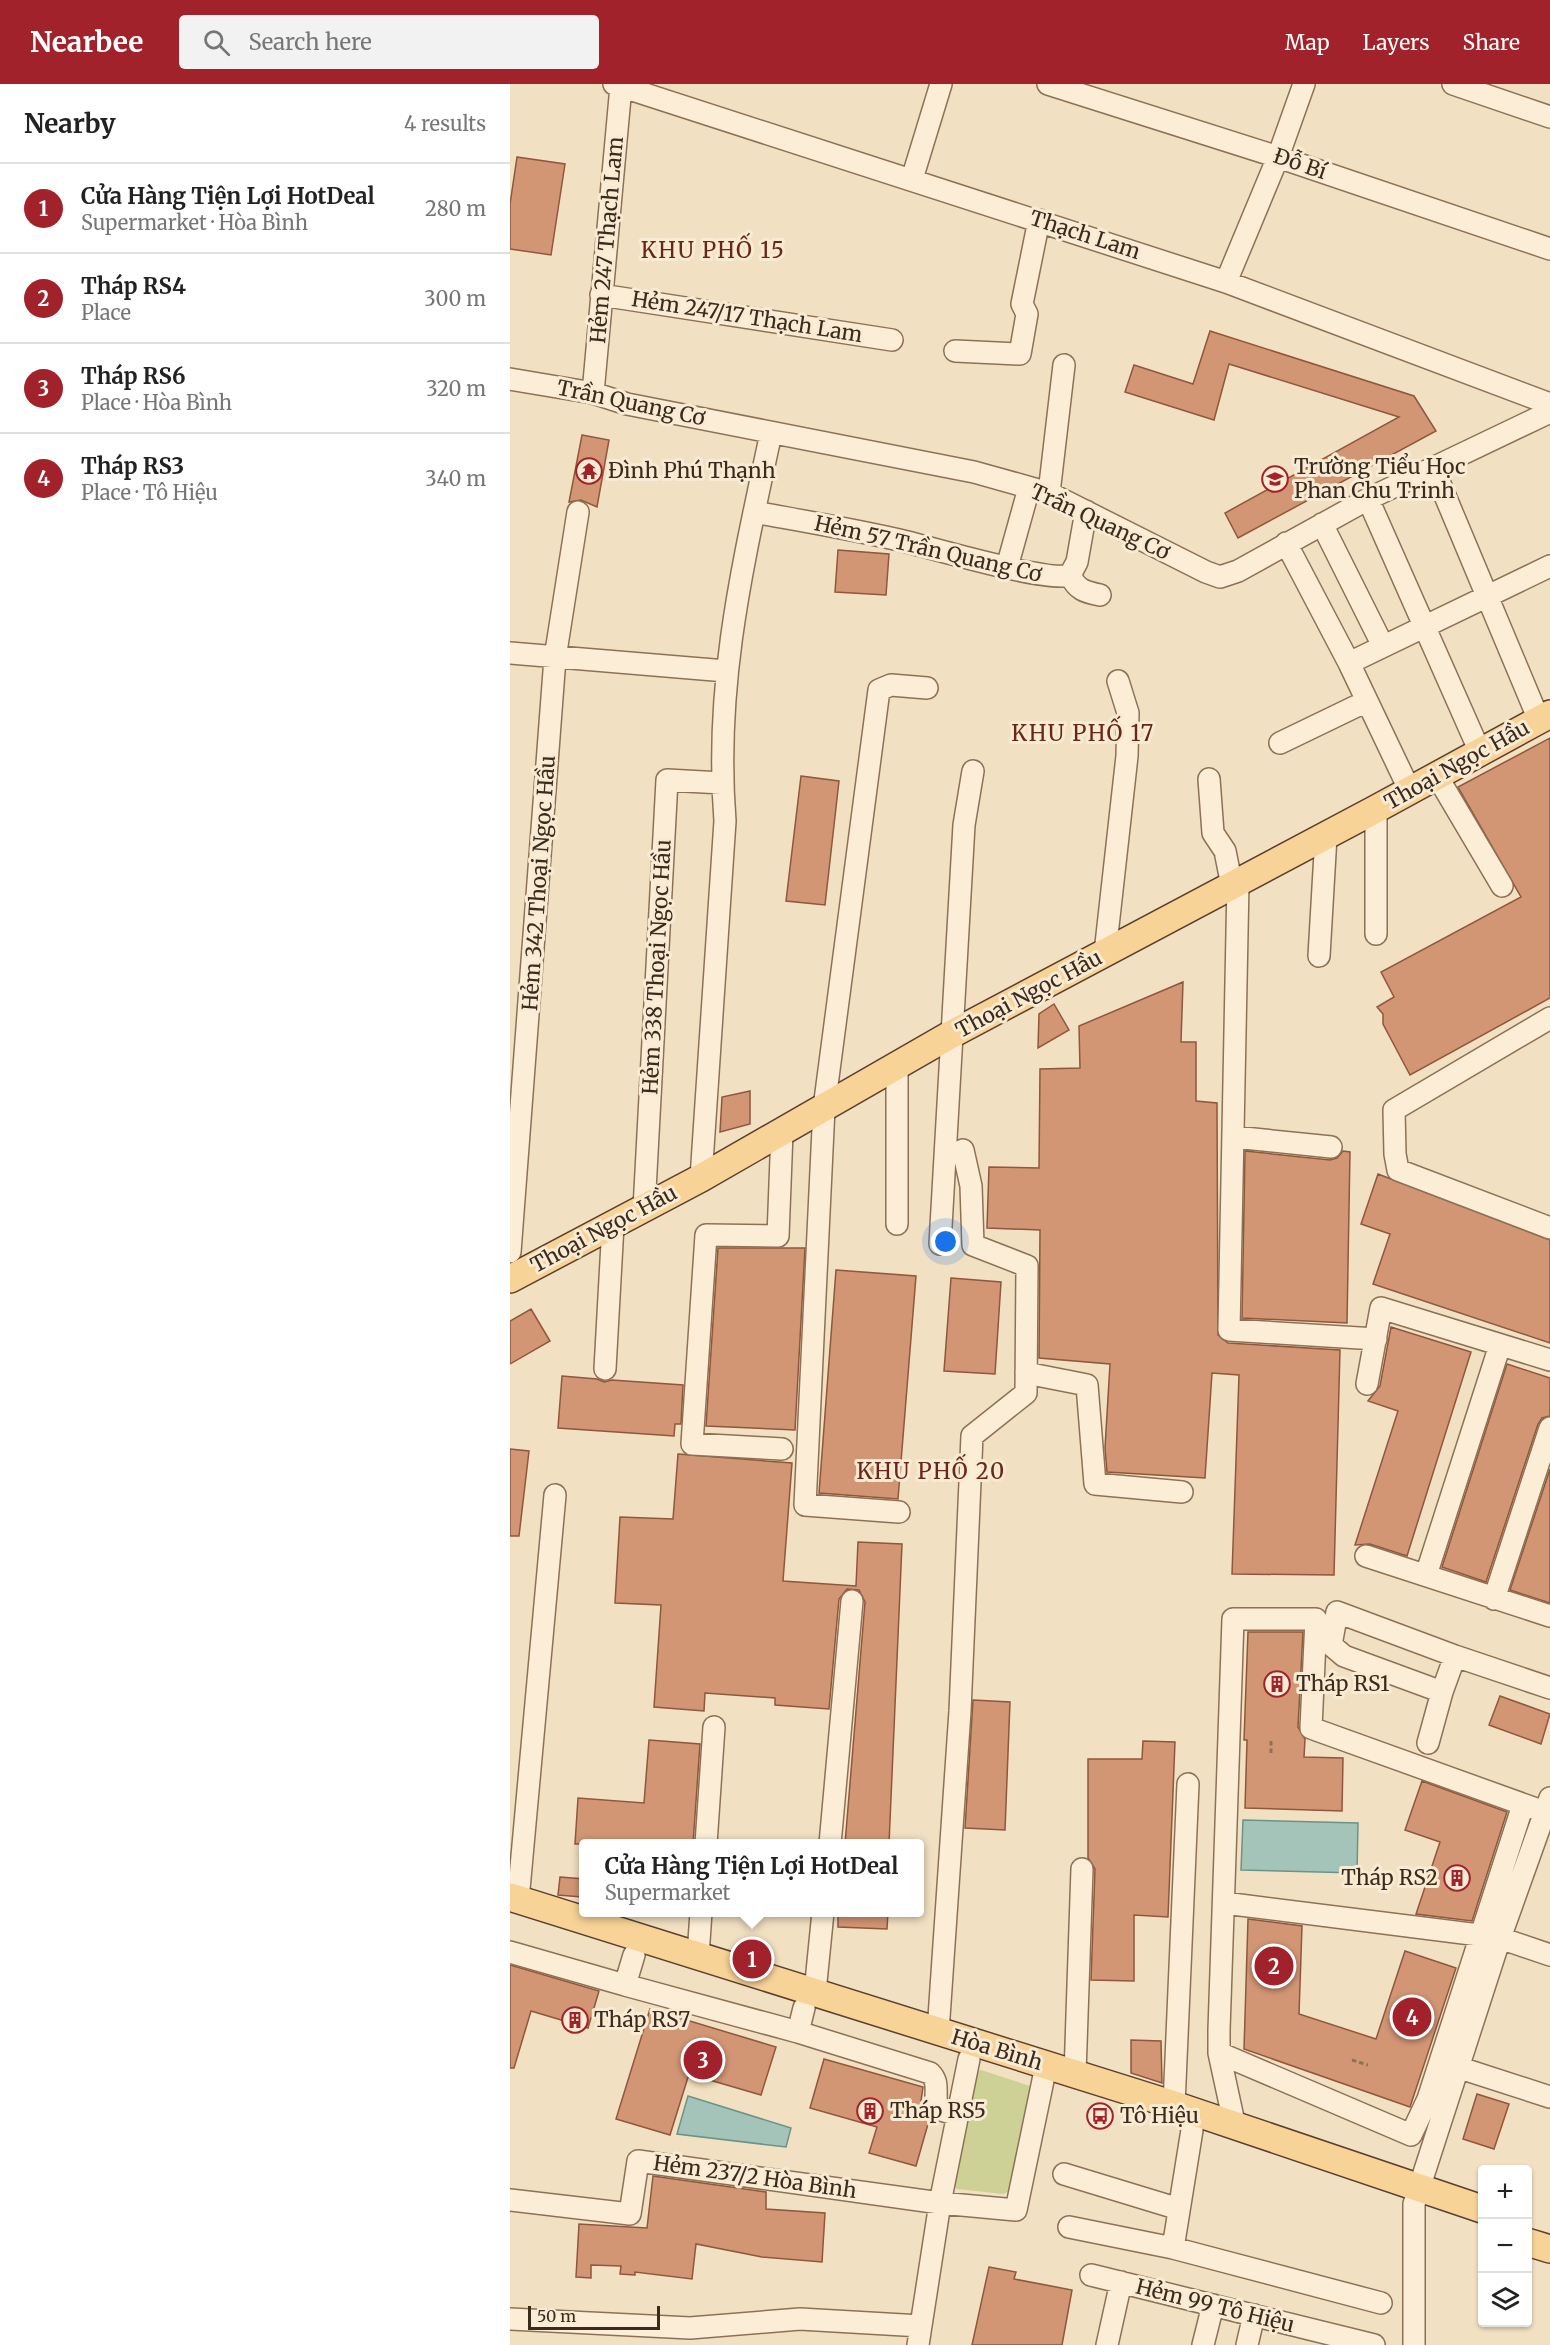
<!DOCTYPE html>
<meta charset="utf-8">
<style>
:root{--surface:#fff;--page:#f2f2f2;--text:#222;--muted:#767676;--line:#e0e0e0;--accent:#a2222b}
body{margin:0;font-family:Merriweather,serif;background:var(--page);color:var(--text)}
.controls{position:absolute;right:18px;bottom:18px;display:grid;overflow:hidden;border-radius:6px;box-shadow:0 2px 4px #0004}
.controls button{width:54px;height:54px;display:grid;place-items:center;padding:0;border:0;border-bottom:2px solid var(--line);background:var(--surface);color:var(--text);font:30px sans-serif}
.scale{position:absolute;left:18px;bottom:15px;width:132px;box-sizing:border-box;padding-left:6px;border:3px solid #3c2a1d;border-top:0;font-size:16px;line-height:21px;white-space:nowrap;color:#3c2a1d;-webkit-text-stroke:4px #f8ebd3;paint-order:stroke}
.you{position:absolute;left:436px;top:1158px;width:21px;height:21px;margin:-15px;border:4px solid #fff;border-radius:50%;background:#1a73e8;box-shadow:0 0 0 9px #1a73e833}
.badge{display:grid;place-items:center;width:39px;height:39px;border-radius:50%;background:var(--accent);color:#fff;font-size:20px;font-weight:700}
.pin{position:absolute;translate:-50% -50%;border:3px solid #fff;box-shadow:0 2px 6px #0006}
.popup{position:absolute;left:69px;top:1755px;width:345px;height:78px;box-sizing:border-box;display:grid;place-content:center;border-radius:6px;background:var(--surface);filter:drop-shadow(0 2px 4px #0005);font-size:20px;white-space:nowrap;color:var(--muted)}
.popup b{font-size:22px;color:var(--text)}
.popup::after{content:'';position:absolute;left:50%;top:100%;margin-left:-12px;border:12px solid transparent;border-top-color:var(--surface)}
.list{margin:0;padding:0;list-style:none}
h2{display:flex;justify-content:space-between;align-items:center;height:78px;margin:0;padding:0 24px;font-size:26px}
h2 small{font-size:20px;font-weight:400;color:var(--muted)}
.list li{display:grid;grid-template-columns:39px 1fr auto;gap:18px;align-items:center;box-sizing:border-box;height:90px;padding:0 24px;border-top:2px solid var(--line)}
.list b{display:block;font-size:22px;white-space:nowrap}
.list p{margin:0;font-size:20px;white-space:nowrap;color:var(--muted)}
.list em{font-size:20px;font-style:normal;color:var(--muted)}
.icon{flex:none;width:33px;height:33px;fill:none;stroke:currentColor;stroke-width:2;stroke-linecap:round;stroke-linejoin:round}
.map{position:relative;flex:none;width:1040px;height:2261px;overflow:hidden}
header{display:flex;align-items:center;gap:36px;box-sizing:border-box;height:84px;padding:0 30px;background:var(--accent);color:#fff}
header strong{font-size:28px}
nav{display:flex;gap:33px;margin-inline-start:auto;font-size:21px}
.search{width:420px;height:54px;background:var(--page);display:flex;align-items:center;gap:15px;box-sizing:border-box;padding:0 21px;border-radius:6px;color:var(--muted);font-size:22px}
main{display:flex}
aside{flex:1;background:var(--surface)}
.map>svg:first-child{display:block}
</style>
<header>
<strong>Nearbee</strong>
<div class="search"><svg class="icon" aria-label="search" viewBox="0 0 24 24"><circle cx="10" cy="10" r="6"/><path d="M15 15l6 6"/></svg>Search here</div>
<nav><a>Map</a><a>Layers</a><a>Share</a></nav>
</header>
<main>
<aside>
<h2>Nearby<small>4 results</small></h2>
<ul class="list">
<li><span class="badge">1</span><div><b>Cửa Hàng Tiện Lợi HotDeal</b><p>Supermarket · Hòa Bình</p></div><em>280 m</em></li>
<li><span class="badge">2</span><div><b>Tháp RS4</b><p>Place</p></div><em>300 m</em></li>
<li><span class="badge">3</span><div><b>Tháp RS6</b><p>Place · Hòa Bình</p></div><em>320 m</em></li>
<li><span class="badge">4</span><div><b>Tháp RS3</b><p>Place · Tô Hiệu</p></div><em>340 m</em></li>
</ul>
</aside>
<div class="map">
<svg width="1040" height="2261" viewBox="0 0 1040 2261">
<rect width="100%" height="100%" fill="#f2e0c2"/>
<!-- green -->
<path fill="#ced195" d="M471 1986 523 2003 503 2105 493 2110 447 2105 443 2100 465 1988Z"/>
<!-- water -->
<path fill="#a5c4b9" stroke="#6b9387" stroke-width="1.5" d="M733 1736 848 1739 847 1789 731 1786Z
M178 2012 281 2044 276 2063 167 2050Z"/>
<!-- building -->
<path fill="#d39675" stroke="#8f573b" stroke-width="1.5" d="M7 73 55 80 41 171 0 165V120Z
M700 247 904 312 926 347 728 454 715 429 889 333 719 280 704 336 615 308 624 281 683 300Z
M72 351 99 356 87 423 71 416 59 418Z
M328 466 379 470 376 511 325 508Z
M1040 654V914L900 991 873 940V930L867 923 884 913 871 888 1011 813 948 703Z
M291 692 329 697 315 821 276 817Z
M673 898 671 958H686V1017L707 1019 708 1251 718 1259 830 1266 824 1491 722 1490 729 1291 702 1289 695 1394 597 1388 595 1364 600 1280 529 1274 530 1146 477 1144 479 1083 529 1084 530 985 570 984 569 942Z
M544 920 559 946 528 964 529 930Z
M240 1007V1040L210 1048 212 1013Z
M735 1067 820 1076 827 1074 833 1067 840 1068 837 1239 732 1234Z
M868 1090 1040 1156V1259L863 1200 880 1150 851 1140Z
M208 1164H295L285 1346 196 1342Z
M326 1186 406 1192 388 1415 309 1409Z
M441 1194 491 1198 485 1290 434 1287Z
M21 1225 40 1257 0 1280V1237Z
M881 1243 961 1268 897 1472 860 1460 845 1461 888 1327 858 1317 870 1302Z
M997 1280 1040 1294V1332L1032 1334 1028 1340 976 1498 932 1483Z
M52 1292 87 1295 94 1298 102 1296 173 1301 171 1340H165L164 1352 48 1344Z
M0 1365 19 1367 9 1452H0Z
M168 1370 282 1379 273 1497 346 1502 348 1458 392 1460 379 1760H335L355 1518 349 1506 337 1505 329 1515 319 1625 265 1621V1614L195 1609 194 1627 144 1623 151 1521 105 1519 110 1433 163 1435Z
M1040 1385V1519L1000 1506Z
M738 1548H793L788 1643 795 1655 794 1673 833 1674 832 1727 735 1724 737 1656H734Z
M990 1612 1040 1630 1031 1660 979 1641Z
M463 1616 500 1618 495 1746 455 1744Z
M139 1656 190 1660 183 1760H65L68 1714 134 1719Z
M633 1657 665 1658 658 1833 624 1831V1897L581 1896 585 1785 578 1774V1675H632Z
M912 1697 997 1728 962 1837 906 1830 930 1758 895 1746Z
M50 1793 74 1795 72 1813 48 1811Z
M328 1828H378L377 1845 328 1843Z
M738 1835 792 1842 789 1930 866 1955 895 1867 946 1884 900 2023 734 1965Z
M0 1881 89 1907 78 1944 21 1927 4 1984H0Z
M140 1925 266 1963 251 2011 179 1990 160 2051 106 2035Z
M621 1956 651 1957 652 1999 621 1989Z
M314 1975 413 2003 409 2030 420 2033 406 2082 359 2069 367 2043 300 2024Z
M967 2010 999 2020 984 2065 953 2055Z
M143 2092 256 2108V2125L315 2129 312 2178 252 2173 186 2160 182 2195 125 2188V2191L110 2190 111 2182 81 2181V2194L66 2193 69 2140 137 2144Z
M479 2183 506 2188 504 2195 562 2206 552 2261H462Z"/>
<g fill="none" stroke-linecap="round" stroke-linejoin="round">
<!-- minor casing -->
<g stroke="#8d7157" stroke-width="24">
<path id="minor" d="M104 0 716 198 1040 320
M538 0 768 73 1040 165
M943 0 1040 33
M402 95 431 0
M716 198 768 73 794 0
M91 211 382 256
M445 267 510 270 517 230 512 220 529 136
M0 295 83 309 117 320 464 388 539 409 696 488 710 493 728 487 858 415 1040 328
M83 309 111 2
M923 383 1029 636
M539 409 554 281
M858 415 970 668
M244 428C293 437 341 445 389 456 420 463 538 499 560 491L567 478 576 427
M812 440 873 562
M776 459 839 579 900 707
M497 483 519 404
M560 491C567 506 575 508 590 511
M0 569 216 587
M839 579 1040 482
M770 659 857 617
M927 692 992 802
M699 695 703 749 715 767 722 802
M728 799 719 1246 866 1255
M866 850V725
M595 869 617 672 618 629 608 597
M809 872 816 752
M1040 934 884 1026 885 1070 888 1086 1040 1144
M272 1048 268 1152 196 1151 182 1360 272 1365
M724 1053 821 1063
M191 1094 215 737C204 600 233 480 261 349
M134 1125 157 696 212 699
M387 1140V982
M430 1160 454 741 463 687
M0 1168 45 574 68 428
M95 1285 103 1141
M516 1289 577 1301 585 1400 672 1408
M857 1300 871 1224 1040 1276
M389 1428 295 1421 314 1024 369 606 381 601 417 604
M856 1472 1040 1532
M916 1491 990 1261
M984 1515 1040 1344
M945 1572 932 1608 834 1572 821 1561 827 1528 945 1572 1040 1604
M918 1659 932 1608
M196 1760 204 1643
M320 1760 342 1517
M8 1816 45 1411
M714 1819 969 1851 990 1854 1040 1871
M0 1868 115 1901
M124 1871 115 1901 288 1948
M188 1872 191 1828
M305 1908 313 1828
M294 1924 288 1948 420 1989C430 1999 424 2008 427 2021L434 2027 448 2031
M428 1948 450 1627 462 1352 516 1309 517 1182 463 1161 461 1102 453 1066
M709 1969 901 2051 918 2015 1013 1721
M947 1983 1040 2013
M565 1990 572 1785
M664 2021 678 1700
M725 2043 709 1969V1946L723 1535H806L801 1644 1040 1730
M554 2090 669 2125
M0 2116 120 2130 128 2077 430 2119 459 1975
M559 2143 663 2164 682 2046
M663 2164 871 2219
M581 2191 864 2261
M0 2235 180 2244 290 2235 411 2242
M408 2261 430 2119 506 2126 536 1982
M597 2261 611 2198
M693 2261 703 2221
M737 2261 744 2231
M904 2261V2120L990 1854 1040 1714"/>
</g>
<!-- major casing -->
<g stroke="#5b3f2c" stroke-width="30">
<path id="major" d="M0 1195 191 1094 440 951 866 725 1040 630
M0 1813 664 2021 972 2125
M1017 2158 1040 2165"/>
</g>
<!-- path -->
<path stroke="#8d7157" stroke-width="3" stroke-dasharray="4.5 3" stroke-linecap="butt" d="M761 1657V1672
M842 1976 858 1981"/>
<!-- minor -->
<use href="#minor" stroke="#fceed6" stroke-width="21"/>
<!-- major -->
<use href="#major" stroke="#f8d397" stroke-width="27"/>
</g>
<!-- icons -->
<defs>
<g id="temple-ring" transform="scale(1.35)"><circle r="9.5" fill="#f8ebd3" stroke="#a2222b" stroke-width="1.5"/><path d="M0-6L5-2H3V0L6.5 2.5H4V6H1.5V3h-3V6H-4V2.5H-6.5L-3 0V-2H-5Z" fill="#a2222b"/></g>
<g id="school-ring" transform="scale(1.35)"><circle r="9.5" fill="#f8ebd3" stroke="#a2222b" stroke-width="1.5"/><path d="M0-5L7-2L0 1L-7-2ZM-4 1L0 2.5L4 1V4Q0 6-4 4Z" fill="#a2222b"/></g>
<g id="building-ring" transform="scale(1.35)"><circle r="9.5" fill="#f8ebd3" stroke="#a2222b" stroke-width="1.5"/><path d="M-4-6H4V6H1V3H-1V6H-4ZM-2.5-4.3h1.7v1.8h-1.7ZM.8-4.3h1.7v1.8H.8ZM-2.5-1h1.7V.8h-1.7ZM.8-1h1.7V.8H.8Z" fill="#a2222b"/></g>
<g id="bus-ring" transform="scale(1.35)"><circle r="9.5" fill="#f8ebd3" stroke="#a2222b" stroke-width="1.5"/><path d="M-5-6H5V4H4V6H2V4H-2V6H-4V4H-5ZM-3.5-4V0h7V-4ZM-3.5 1.2v1.5H-2V1.2ZM2 1.2v1.5H3.5V1.2Z" fill="#a2222b"/></g>
</defs>
<g fill-rule="evenodd">
<use href="#temple-ring" x="79" y="387"/>
<use href="#school-ring" x="765" y="395"/>
<use href="#building-ring" x="767" y="1600"/>
<use href="#building-ring" x="947" y="1794"/>
<use href="#building-ring" x="65" y="1936"/>
<use href="#building-ring" x="360" y="2027"/>
<use href="#bus-ring" x="590" y="2032"/>
</g>
<g text-anchor="middle" stroke-width="6" stroke-linejoin="round" paint-order="stroke">
<!-- street labels -->
<g font-size="21" fill="#3c2a1d" stroke="#f8ebd3">
<text transform="translate(790 80) rotate(19)" y="7">Đỗ Bí</text>
<text transform="translate(575 151) rotate(18)" y="7">Thạch Lam</text>
<text transform="translate(97 156) rotate(-85)" y="7">Hẻm 247 Thạch Lam</text>
<text transform="translate(237 233) rotate(9)" y="7">Hẻm 247/17 Thạch Lam</text>
<text transform="translate(121 319) rotate(12)" y="7">Trần Quang Cơ</text>
<text transform="translate(590 438) rotate(25)" y="7">Trần Quang Cơ</text>
<text transform="translate(418 465) rotate(13)" y="7">Hẻm 57 Trần Quang Cơ</text>
<text transform="translate(947 681) rotate(-29)" y="7">Thoại Ngọc Hầu</text>
<text transform="translate(29 799) rotate(-86)" y="7">Hẻm 342 Thoại Ngọc Hầu</text>
<text transform="translate(147 883) rotate(-87)" y="7">Hẻm 338 Thoại Ngọc Hầu</text>
<text transform="translate(519 910) rotate(-28)" y="7">Thoại Ngọc Hầu</text>
<text transform="translate(94 1145) rotate(-28)" y="7">Thoại Ngọc Hầu</text>
<text transform="translate(487 1966) rotate(17)" y="7">Hòa Bình</text>
<text transform="translate(245 2093) rotate(8)" y="7">Hẻm 237/2 Hòa Bình</text>
<text transform="translate(705 2222) rotate(14)" y="7">Hẻm 99 Tô Hiệu</text>
</g>
<!-- poi labels -->
<g font-size="21" fill="#3c2a1d" stroke="#f8ebd3" text-anchor="start">
<text x="784" y="390">Trường Tiểu Học<tspan x="784" dy="24">Phan Chu Trinh</tspan></text>
<text x="98" y="394">Đình Phú Thạnh</text>
<text x="786" y="1607">Tháp RS1</text>
<text x="928" y="1801" text-anchor="end">Tháp RS2</text>
<text x="84" y="1943">Tháp RS7</text>
<text x="380" y="2034">Tháp RS5</text>
<text x="610" y="2039">Tô Hiệu</text>
</g>
<!-- neighbourhood labels -->
<g font-size="22" letter-spacing="1.5" fill="#6c2519" stroke="#f8ebd3">
<text x="203" y="174">KHU PHỐ 15</text>
<text x="573" y="657">KHU PHỐ 17</text>
<text x="421" y="1395">KHU PHỐ 20</text>
</g>
</g>
</svg>
<div class="controls">
<button>+</button>
<button>−</button>
<button><svg class="icon" aria-label="layers" viewBox="0 0 24 24"><path d="M12 4l9 5-9 5-9-5zM3 14l9 5 9-5"/></svg></button>
</div>
<div class="scale">50 m</div>
<div class="you"></div>
<div class="pin badge" style="left:242px;top:1875px">1</div>
<div class="popup"><b>Cửa Hàng Tiện Lợi HotDeal</b>Supermarket</div>
<div class="pin badge" style="left:764px;top:1882px">2</div>
<div class="pin badge" style="left:193px;top:1976px">3</div>
<div class="pin badge" style="left:902px;top:1933px">4</div>
</div>
</main>
